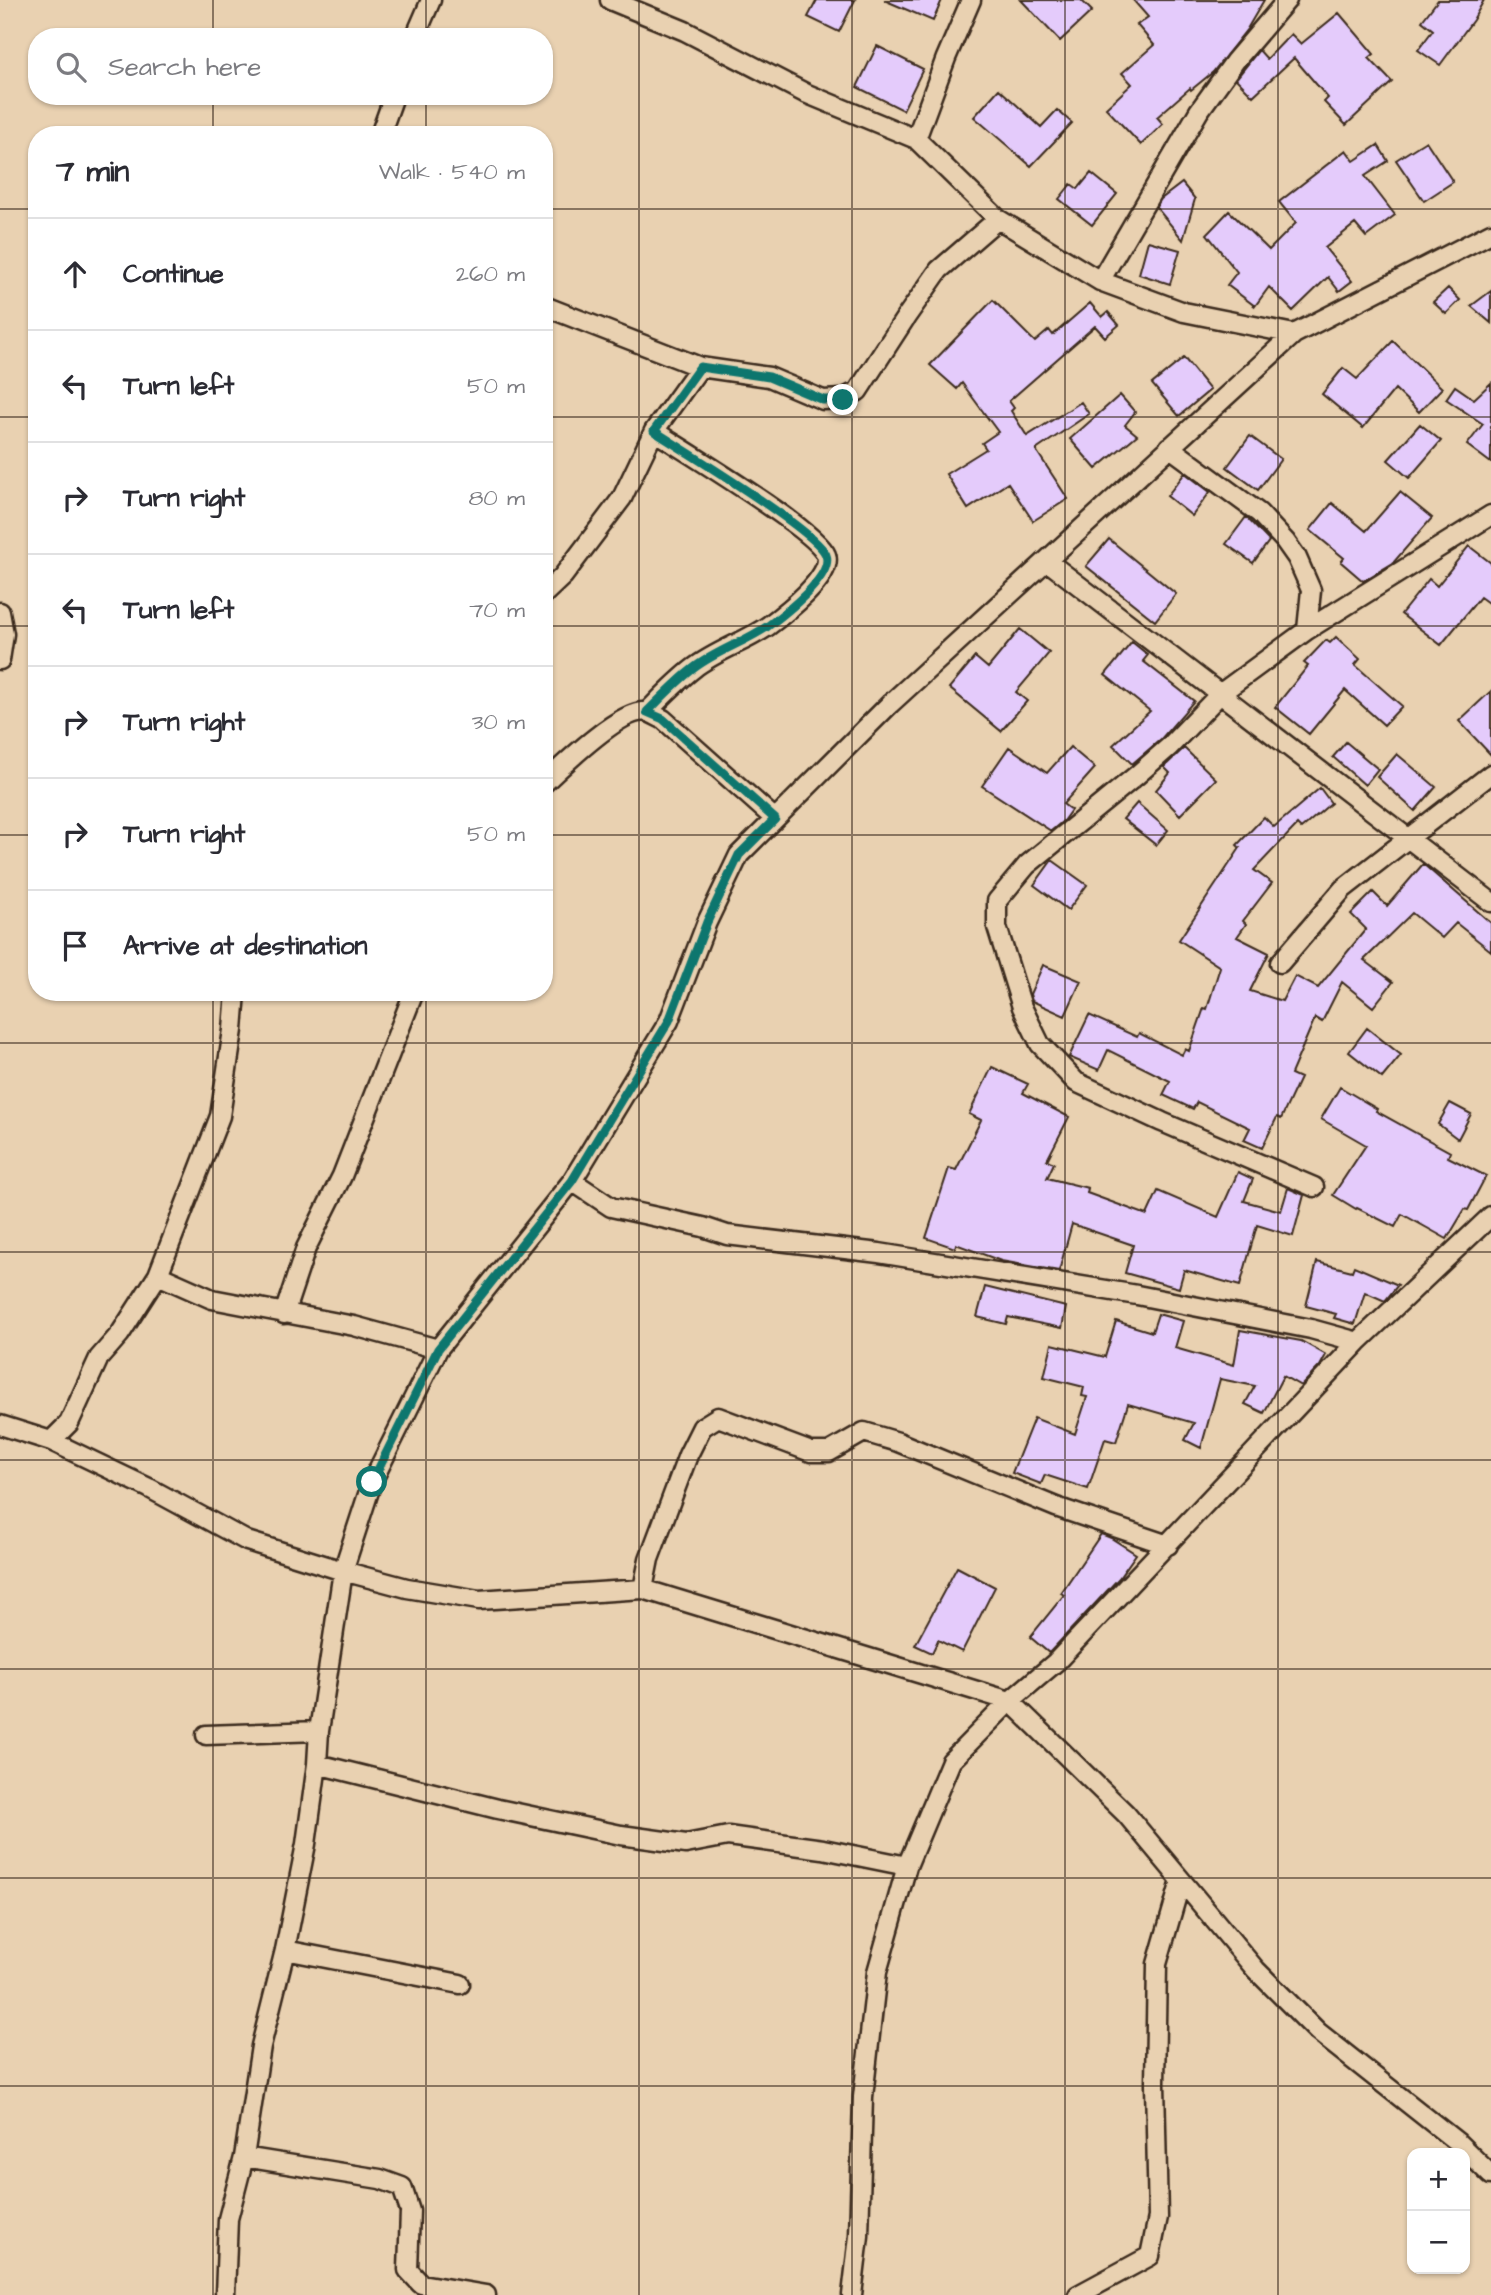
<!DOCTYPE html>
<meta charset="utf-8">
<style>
:root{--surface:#fff;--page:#f7f7f7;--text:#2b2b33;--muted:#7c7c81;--line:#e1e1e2}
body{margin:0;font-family:"Architects Daughter",sans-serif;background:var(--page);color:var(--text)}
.controls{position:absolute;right:21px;bottom:21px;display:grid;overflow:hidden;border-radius:14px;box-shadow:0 2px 5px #0004}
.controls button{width:63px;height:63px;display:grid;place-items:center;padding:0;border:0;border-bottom:2px solid var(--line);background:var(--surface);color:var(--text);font:35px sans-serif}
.stop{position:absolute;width:21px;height:21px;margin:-16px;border:5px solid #0f766e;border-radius:50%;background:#fff}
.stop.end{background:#0f766e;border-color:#fff;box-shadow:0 2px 7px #0008}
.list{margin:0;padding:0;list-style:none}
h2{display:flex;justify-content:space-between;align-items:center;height:91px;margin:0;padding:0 28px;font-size:30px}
h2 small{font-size:23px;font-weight:400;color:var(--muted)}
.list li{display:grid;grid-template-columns:46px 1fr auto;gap:21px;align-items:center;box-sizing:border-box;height:112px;padding:0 28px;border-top:2px solid var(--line)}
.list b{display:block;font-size:26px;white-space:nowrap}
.list em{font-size:23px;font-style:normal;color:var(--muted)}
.icon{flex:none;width:38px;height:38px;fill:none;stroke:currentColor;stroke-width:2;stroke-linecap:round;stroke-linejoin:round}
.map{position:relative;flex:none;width:1491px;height:2295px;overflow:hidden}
.search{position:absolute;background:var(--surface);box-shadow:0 2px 5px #0004;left:28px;top:28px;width:525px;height:77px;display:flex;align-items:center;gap:18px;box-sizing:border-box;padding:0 24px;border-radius:28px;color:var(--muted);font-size:26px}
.panel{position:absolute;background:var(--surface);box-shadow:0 2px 5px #0004;left:28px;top:126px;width:525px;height:875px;border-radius:28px}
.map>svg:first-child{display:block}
</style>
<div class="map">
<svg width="1491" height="2295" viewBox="0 0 1491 2295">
<rect width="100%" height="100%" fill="#e9d1b1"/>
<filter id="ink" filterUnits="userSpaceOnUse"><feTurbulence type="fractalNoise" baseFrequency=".0143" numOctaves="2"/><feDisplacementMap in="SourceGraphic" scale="14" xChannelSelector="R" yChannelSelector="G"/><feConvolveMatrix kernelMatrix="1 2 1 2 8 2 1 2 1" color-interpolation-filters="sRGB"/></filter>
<g filter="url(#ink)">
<!-- building -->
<path fill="#e4cbfb" stroke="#3b2a1e" stroke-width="2" d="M817 0H855L839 32 808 17Z
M884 0H942L933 21Z
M1021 0H1081L1092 11 1060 41Z
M1133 0H1264L1247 29 1213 72 1191 90 1190 88 1157 117 1163 124 1141 145 1106 108 1132 84 1122 73 1154 45 1137 25 1148 17Z
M1438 0H1484L1473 20 1440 65 1418 50 1433 30 1422 21Z
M1339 13 1374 54 1369 58 1392 82 1346 125 1324 102 1328 98 1294 58 1253 96 1236 79 1259 50 1267 59 1291 34 1301 44Z
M877 46 923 69 903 110 857 87Z
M999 89 1041 127 1057 110 1072 123 1031 166 974 117Z
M1426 141 1453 182 1424 201 1396 160Z
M1378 145 1388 161 1365 176 1395 215 1366 237 1355 224 1325 248 1352 281 1339 291 1328 277 1293 311 1269 287 1255 306 1227 285 1237 272 1207 234 1229 211 1269 250 1296 223 1279 202 1346 150 1354 161Z
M1091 173 1117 194 1092 225 1059 199 1071 184 1078 189Z
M1182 183 1195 199 1183 240 1156 207 1161 199Z
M1148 241 1180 250 1170 284 1139 274Z
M1448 288 1460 300 1446 314 1433 302Z
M1491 291V323L1471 306Z
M993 300 1035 342 1049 330 1053 335 1090 303 1102 317 1108 312 1119 325 1105 337 1095 326 1009 401 1014 408 1011 411 1027 436 1081 402 1089 414 1036 450 1068 499 1033 521 1008 483 968 509 946 474 986 449 982 443 998 432 962 383 957 389 930 365Z
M1393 341 1442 388 1419 412 1395 389 1363 428 1322 394 1343 368 1357 379Z
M1184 358 1210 390 1179 416 1152 384Z
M1491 383V463L1467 445 1483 424 1446 399 1455 386 1474 399Z
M1120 395 1135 412 1125 425 1137 435 1096 469 1070 439Z
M1420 424 1441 441 1409 478 1388 460Z
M1250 436 1281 459 1258 490 1227 467Z
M1185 473 1210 492 1192 516 1167 496Z
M1400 492 1432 518 1393 563 1363 581 1341 562 1344 558 1310 530 1332 503 1366 531Z
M1246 517 1269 541 1253 563 1226 544Z
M1109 539 1176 594 1155 621 1086 566Z
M1469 546 1491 563V605L1480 597 1441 645 1401 614 1429 579 1437 586Z
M1020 629 1049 653 1016 692 1027 701 1001 731 949 688 975 657 988 668Z
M1336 637 1360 659 1355 665 1402 706 1384 725 1345 690 1309 734 1275 707 1308 666 1304 663 1326 640 1330 643Z
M1132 642 1148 655 1143 661 1194 701 1161 739 1132 764 1113 745 1150 711 1105 675Z
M1491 691V755L1459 721Z
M1346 742 1378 769 1365 785 1333 757Z
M1009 747 1047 773 1070 747 1095 768 1063 804 1071 810 1063 821 1051 831 982 786Z
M1184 748 1216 779 1180 815 1156 790 1170 773 1164 767Z
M1397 754 1436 787 1415 811 1377 777Z
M1320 788 1331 803 1301 829 1297 825 1254 870 1272 883 1243 921 1246 924 1237 937 1269 953 1250 991 1282 1001 1295 976 1318 988 1366 929 1351 914 1373 892 1387 906 1423 864 1491 923V951L1456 923 1442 938 1412 913 1364 960 1393 982 1373 1007 1342 982 1322 1022 1315 1018 1291 1074 1300 1078 1281 1119 1277 1117 1262 1148 1244 1140 1250 1128 1197 1102 1193 1109 1163 1095 1170 1081 1108 1050 1099 1070 1069 1057 1089 1015 1137 1037 1139 1033 1182 1055 1185 1049 1189 1051 1204 1008 1207 1009 1220 967 1179 940 1240 848 1237 845 1264 817 1274 827Z
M1137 803 1168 830 1156 845 1123 819Z
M1052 860 1087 885 1068 910 1034 885Z
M1043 965 1081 981 1065 1016 1032 1001 1030 994Z
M1367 1028 1401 1055 1382 1078 1349 1052Z
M992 1067 1028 1084 1023 1093 1069 1117 1047 1160 1054 1163 1047 1178 1088 1188 1087 1193 1147 1215 1158 1191 1218 1217 1238 1172 1253 1179 1244 1201 1281 1211 1288 1188 1304 1195 1293 1236 1257 1225 1240 1286 1184 1270 1179 1288 1125 1273 1133 1245 1072 1224 1059 1271 1001 1261 956 1244 955 1248 926 1238 949 1168 956 1170 981 1120 969 1114Z
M1340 1087 1377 1109 1376 1111 1450 1152 1448 1157 1486 1176 1468 1210 1465 1209 1447 1239 1402 1214 1395 1227 1357 1208 1356 1209 1333 1195 1366 1145 1321 1119Z
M1450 1103 1471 1114 1458 1139 1438 1124Z
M1317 1262 1352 1271 1354 1266 1398 1285 1385 1301 1365 1292 1355 1324 1334 1318 1336 1314 1306 1306Z
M985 1287 1066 1307 1062 1328 1008 1317 1006 1324 977 1317Z
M1158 1314 1183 1321 1175 1348 1234 1365 1240 1330 1301 1341 1326 1355 1320 1366 1301 1386 1283 1376 1264 1413 1245 1404 1255 1386 1220 1379 1201 1448 1185 1440 1194 1423 1128 1404 1116 1442 1105 1439 1088 1489 1045 1475 1041 1484 1012 1473 1034 1418 1075 1434 1087 1397 1082 1396 1084 1387 1044 1377 1052 1344 1105 1357 1116 1321 1152 1332Z
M1101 1534 1111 1538 1136 1554 1119 1578 1049 1653 1030 1637 1064 1595 1061 1593Z
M957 1567 995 1587 962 1652 938 1640 932 1653 915 1645Z"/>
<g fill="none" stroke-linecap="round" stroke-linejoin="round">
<!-- street casing -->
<g stroke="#3b2a1e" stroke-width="23">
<path id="street" d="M610 0 685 31 805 93 916 139 998 219 1100 281 1184 312 1294 334
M415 37 431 0
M380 135 394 96
M916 139 946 58 971 0
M1100 281 1199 111 1235 61 1287 0
M544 306 700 367 769 377 823 400 843 399 858 391 906 317 939 270 998 219
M1169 447 1259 513 1285 541 1297 558 1311 590 1307 630
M1047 561 1491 902
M544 594 563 576 622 498 654 431 700 367
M0 612 4 634 0 660
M647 712C662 697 677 681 694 668 716 651 745 642 768 626 784 614 834 576 826 555 818 531 683 450 654 431
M544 783C562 766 623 707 647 712 652 713 658 717 663 719L775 819
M1280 963 1343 889 1491 774
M572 1181 611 1207 703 1227 727 1235 879 1253 1137 1295 1311 1329 1358 1342
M1314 1187 1162 1122 1076 1082 1040 1044 1022 1007 997 927V901L1027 865 1137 775 1169 747 1221 693 1307 630 1491 515
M158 1275 212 1299 354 1326 438 1349
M284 1314 306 1248 342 1176 414 992
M0 1425 51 1441 149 1488 247 1541 343 1571 407 1588 479 1600 643 1589 1010 1701 1126 1814 1256 1970 1318 2032 1457 2142 1491 2175
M51 1441 69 1423 99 1358 120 1334 158 1275 220 1116 233 1030 236 992
M643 1589 649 1559 688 1455 702 1427 718 1417 811 1452H829L864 1432 898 1442 1056 1507 1168 1545
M206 1735 319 1731
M317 1764 498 1809 621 1835 686 1844 728 1836 823 1849 907 1866
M285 1950 460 1984
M244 2157 380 2179 402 2187 410 2211 408 2270 421 2284 486 2295
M225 2295 228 2219 244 2157 261 2046 285 1950 306 1844 317 1764 319 1731 343 1571 372 1482 438 1349 572 1181 669 1021 707 922 739 855 890 704 1294 334 1491 233
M852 2295 859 2236 863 2097 877 1972 907 1866 951 1761 1010 1701 1056 1662 1358 1342 1491 1216
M1078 2295 1150 2256 1158 2217 1155 2084 1157 1964 1181 1881"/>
</g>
<!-- street -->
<use href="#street" stroke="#e9d1b1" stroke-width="18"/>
</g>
</g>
<g fill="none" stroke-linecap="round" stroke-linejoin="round" filter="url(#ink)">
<!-- route -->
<path stroke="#0f766e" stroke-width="9" d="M372 1482 438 1349 572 1181 607 1123 669 1021 707 922 739 855 775 819 663 719 647 712C662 697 677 681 694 668 716 651 745 642 768 626 784 614 834 576 826 555 818 532 683 450 654 431L700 367 769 377 823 400H843"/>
</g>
<!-- grid -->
<path fill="none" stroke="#3b2a1e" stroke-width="2" stroke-opacity="0.55" d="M213 0V37M426 0V37M639 0V2295M852 0V2295M1065 0V2295M1278 0V2295M213 96V135M426 96V135M0 209H37M544 209H1491M0 417H37M544 417H1491M0 626H37M544 626H1491M0 835H37M544 835H1491M213 992V2295M426 992V2295M0 1043H1491M0 1252H1491M0 1460H1491M0 1669H1491M0 1878H1491M0 2086H1491"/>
</svg>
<div class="controls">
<button>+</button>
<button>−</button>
</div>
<div class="stop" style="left:372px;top:1482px"></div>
<div class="stop end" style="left:843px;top:400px"></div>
<div class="search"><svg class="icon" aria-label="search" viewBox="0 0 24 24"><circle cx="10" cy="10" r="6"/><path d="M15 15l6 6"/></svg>Search here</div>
<section class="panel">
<h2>7 min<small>Walk · 540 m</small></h2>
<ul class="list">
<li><svg class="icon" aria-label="ahead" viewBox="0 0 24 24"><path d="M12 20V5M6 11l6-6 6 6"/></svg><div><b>Continue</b></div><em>260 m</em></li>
<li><svg class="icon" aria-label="left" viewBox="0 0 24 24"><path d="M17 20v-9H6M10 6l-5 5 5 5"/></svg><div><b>Turn left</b></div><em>50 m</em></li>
<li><svg class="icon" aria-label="right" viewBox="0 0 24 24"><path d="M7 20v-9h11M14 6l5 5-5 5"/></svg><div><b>Turn right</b></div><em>80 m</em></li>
<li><svg class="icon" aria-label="left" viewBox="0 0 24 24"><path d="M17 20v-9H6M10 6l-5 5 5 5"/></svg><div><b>Turn left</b></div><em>70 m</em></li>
<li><svg class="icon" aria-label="right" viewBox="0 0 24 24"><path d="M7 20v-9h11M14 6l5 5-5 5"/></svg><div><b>Turn right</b></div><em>30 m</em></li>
<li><svg class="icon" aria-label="right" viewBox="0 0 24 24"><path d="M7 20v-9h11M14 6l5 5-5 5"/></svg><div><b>Turn right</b></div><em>50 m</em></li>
<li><svg class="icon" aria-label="arrive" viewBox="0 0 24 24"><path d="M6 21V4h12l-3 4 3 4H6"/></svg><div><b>Arrive at destination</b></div></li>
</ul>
</section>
</div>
